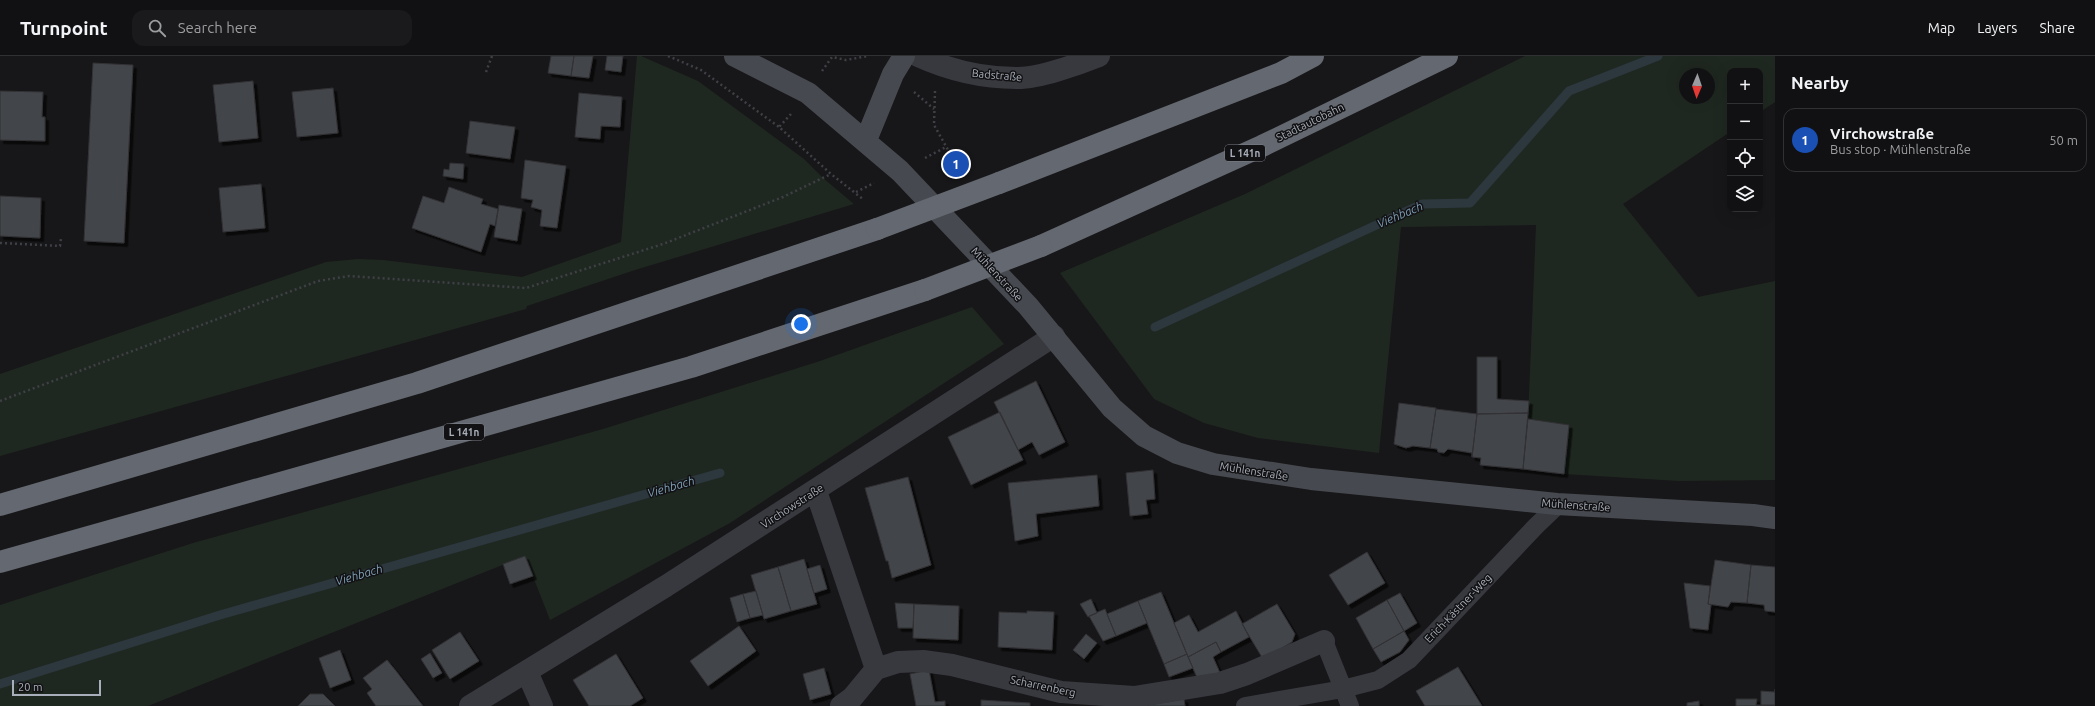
<!DOCTYPE html>
<meta charset="utf-8">
<style>
:root{--surface:#111113;--page:#1a1a1c;--text:#f1f3f6;--muted:#9c9da0;--line:#303133;--accent:#b45309}
body{margin:0;font-family:Ubuntu,sans-serif;background:var(--page);color:var(--text)}
.controls{position:absolute;right:12px;top:12px;display:grid;overflow:hidden;border-radius:8px;box-shadow:0 4px 16px #0002}
.controls button{width:36px;height:36px;display:grid;place-items:center;padding:0;border:0;border-bottom:1px solid var(--line);background:var(--surface);color:var(--text);font:20px sans-serif}
.compass{position:absolute;left:1679px;top:12px;width:36px;height:36px;border-radius:50%;background:var(--surface);box-shadow:0 4px 16px #0002;rotate:182deg}
.scale{position:absolute;left:12px;bottom:10px;width:89px;box-sizing:border-box;padding-left:4px;border:2px solid #a9afba;border-top:0;font-size:11px;line-height:14px;white-space:nowrap;color:#a9afba;-webkit-text-stroke:3px #121214;paint-order:stroke}
.you{position:absolute;left:801px;top:268px;width:14px;height:14px;margin:-10px;border:3px solid #fff;border-radius:50%;background:#1a73e8;box-shadow:0 0 0 6px #1a73e833}
.badge{display:grid;place-items:center;width:26px;height:26px;border-radius:50%;background:var(--accent);color:#fff;font-size:13px;font-weight:700}
.pin{position:absolute;translate:-50% -50%;border:2px solid #fff;box-shadow:0 1px 4px #0006}
.list{margin:0;padding:0;list-style:none}
h2{display:flex;justify-content:space-between;align-items:center;height:52px;margin:0;padding:0 16px;font-size:17px}
h2 small{font-size:13px;font-weight:400;color:var(--muted)}
.list li{display:grid;grid-template-columns:26px 1fr auto;gap:12px;align-items:center;box-sizing:border-box;height:64px;margin:0 8px 8px;padding:0 8px;border:1px solid var(--line);border-radius:12px}
.list b{display:block;font-size:15px;white-space:nowrap}
.list p{margin:0;font-size:13px;white-space:nowrap;color:var(--muted)}
.list em{font-size:13px;font-style:normal;color:var(--muted)}
.icon{flex:none;width:22px;height:22px;fill:none;stroke:currentColor;stroke-width:2;stroke-linecap:round;stroke-linejoin:round}
.map{position:relative;flex:none;width:1775px;height:650px;overflow:hidden}
header{display:flex;align-items:center;gap:24px;box-sizing:border-box;height:56px;padding:0 20px;background:var(--surface);border-bottom:1px solid var(--line)}
header strong{font-size:19px}
nav{display:flex;gap:22px;margin-inline-start:auto;font-size:14px}
.search{width:280px;height:36px;background:var(--page);display:flex;align-items:center;gap:10px;box-sizing:border-box;padding:0 14px;border-radius:12px;color:var(--muted);font-size:15px}
main{display:flex}
aside{flex:1;background:var(--surface)}
.map>svg:first-child{display:block}
</style>
<header>
<strong>Turnpoint</strong>
<div class="search"><svg class="icon" aria-label="search" viewBox="0 0 24 24"><circle cx="10" cy="10" r="6"/><path d="M15 15l6 6"/></svg>Search here</div>
<nav><a>Map</a><a>Layers</a><a>Share</a></nav>
</header>
<main>
<div class="map">
<svg width="1775" height="650" viewBox="0 0 1775 650">
<defs>
<filter id="shadow"><feDropShadow dx="3.5" dy="3.5" stdDeviation="0" flood-color="#0009"/></filter>
</defs>
<rect width="100%" height="100%" fill="#171719"/>
<!-- green -->
<path fill="#1f2820" fill-rule="evenodd" d="M637 0H641L698 25 804 103 823 122 854 148 635 214 527 250 526 253 0 400V318L326 206 358 203 383 204 522 221 621 186Z
M1525 0H1775V46L1760 56V15H1730V76L1623 148 1698 241 1775 225V424L1679 425 1564 418 1569 369 1528 363 1536 169 1401 171 1379 397 1258 382 1204 367 1154 343 1060 217 1245 138ZM1685 18H1709V42H1685Z
M972 251 1004 288 730 467 550 564 525 500 148 650H0V549L193 487 603 373 817 306Z"/>
<g fill="none" stroke-linecap="round" stroke-linejoin="round">
<!-- stream -->
<path stroke="#2d373e" stroke-width="9" d="M1155 271 1422 148 1470 147 1569 35 1658 0
M0 628 220 559 720 417"/>
</g>
<!-- building -->
<path fill="#434549" stroke="#313135" filter="url(#shadow)" d="M551 0H574L571 20 548 17Z
M574 0H593L589 22 571 20Z
M607 0H623L621 16 605 14Z
M93 7 133 9 124 187 84 185Z
M253 25 258 82 219 86 213 29Z
M333 32 338 77 297 81 292 36Z
M0 35 43 36 42 61H45V85L0 84Z
M579 37 622 41 620 71 601 70 600 83 575 81Z
M470 65 515 71 510 103 466 97Z
M525 104 566 110 557 172 540 170 542 154 531 151 533 144 521 142Z
M450 107 464 108 463 123 443 120 444 113 449 114Z
M261 128 265 172 223 176 219 132Z
M449 131 483 143 481 148 498 153 495 170 490 168 481 196 412 172 423 140 444 147Z
M0 140 41 142 40 182 0 180Z
M499 149 522 153 517 185 494 181Z
M1477 301H1497V343L1529 345 1528 357 1477 358Z
M1036 325 1065 386 1039 399 1032 386 1018 394 994 346Z
M1399 347 1436 352 1430 392 1413 390 1406 392 1394 388Z
M1436 353 1477 358 1472 401V397L1448 393 1444 397 1438 396 1437 393 1430 392Z
M1000 356 1023 404 971 429 948 381Z
M1528 357 1523 413 1480 409 1481 402 1472 401 1477 358Z
M1528 363 1569 369 1564 418 1523 413Z
M1153 414 1155 443 1146 444 1148 458 1130 460 1126 417Z
M1097 419 1099 450 1036 458 1038 480 1015 485 1008 427Z
M908 421 931 509 892 522 888 505H886L865 432Z
M1367 496 1385 527 1348 549 1329 519Z
M525 500 533 520 510 528 503 508Z
M804 503 817 548 791 555 778 511Z
M1715 504 1751 509 1747 547 1731 546 1728 551 1708 548Z
M820 509 827 533 814 537 807 513Z
M1751 509 1775 511V556L1765 555 1764 549 1747 547Z
M778 511 791 555 764 563 751 519Z
M1684 527 1710 530 1708 548 1711 549 1708 574 1690 572Z
M756 535 763 559 750 562 743 538Z
M1161 536 1187 598 1164 608 1138 545Z
M1400 537 1417 567 1404 575 1387 544Z
M743 538 750 562 737 566 730 542Z
M1091 543 1097 557 1088 561 1080 548Z
M1387 544 1404 575 1373 593 1356 562Z
M1138 545 1147 567 1116 580 1107 558Z
M895 547 914 548 913 572H898Z
M914 548 959 550 958 584 913 582Z
M1277 548 1295 578 1292 586 1263 603 1242 568Z
M1105 553 1116 580 1103 585 1089 560Z
M1027 555 1054 556 1052 594 998 591 999 556 1027 557Z
M1236 555 1249 581 1221 596 1216 586 1188 601 1174 567 1189 559 1198 576Z
M739 570 756 595 708 630 690 605Z
M1404 575 1409 584 1400 596 1381 606 1373 593Z
M460 576 479 605 450 623 432 594Z
M1086 578 1097 587 1084 603 1073 594Z
M1216 586 1221 596 1213 601 1220 617 1199 626 1188 601Z
M340 594 351 624 330 632 319 602Z
M430 597 442 617 433 622 421 603Z
M616 598 643 642 630 650H589L573 624Z
M1187 598 1193 612 1169 621 1164 608Z
M387 604 396 615 423 650H376L367 637 372 633 363 622Z
M1458 611 1482 650H1425L1416 635Z
M824 612 831 638 810 644 803 618Z
M929 614 935 646 945 645V650H916L910 618Z
M1775 633V649H1761V635L1775 636Z
M310 638H323L335 650H298Z
M1184 643 1185 650H1142Z
M1736 643H1757L1756 649 1775 650H1736Z
M981 644 1030 647V650H981Z
M1699 645V650H1687V647Z"/>
<g fill="none" stroke-linecap="round" stroke-linejoin="round">
<!-- path -->
<path stroke="#3e4046" stroke-width="2.5" stroke-dasharray="2 3" stroke-linecap="butt" d="M668 0 701 14 779 71
M822 15 832 1 846 4 868 0
M486 16 492 0
M935 35 934 69 956 108
M914 36 934 53
M791 58 779 71 831 118 864 144
M925 102 946 91
M856 136 874 127
M0 187 60 190 61 182
M0 345 318 225 349 220 526 232 663 188 783 141 831 118"/>
<!-- lane -->
<path stroke="#38393f" stroke-width="18" d="M1324 585 1350 650
M1245 650 1343 633 1378 624 1409 604 1536 470 1559 448"/>
<!-- street -->
<path stroke="#38393f" stroke-width="22" d="M918 0C949 14 982 22 1016 22 1037 23 1079 8 1099 0
M816 435 876 613
M527 616 542 650
M470 650 666 530 1054 280
M841 650 852 642 876 613 898 606 923 605 952 609 1061 636 1134 641 1220 627 1247 618 1324 585"/>
<!-- secondary -->
<path stroke="#46494f" stroke-width="22" d="M735 0 808 37 900 115 1028 250 1112 352 1144 380 1177 397 1213 408 1311 423 1557 448 1753 459 1775 462
M866 84 893 18 904 0"/>
<!-- highway -->
<path stroke="#646870" stroke-width="22" d="M999 127 1281 17 1313 0
M1041 190 1262 90 1447 0
M0 449 417 327 877 173
M0 506 691 311 925 234"/>
<!-- highway-bridge -->
<path stroke="#646870" stroke-width="22" d="M877 173 999 127
M925 234 1041 190"/>
</g>
<g text-anchor="middle" stroke-width="3" stroke-linejoin="round" paint-order="stroke">
<!-- shield labels -->
<g fill="#121214" stroke="#7c8088" stroke-width="1">
<rect x="1225" y="89" width="40" height="16" rx="3"/>
<rect x="444" y="368" width="40" height="16" rx="3"/>
</g>
<g font-size="10" font-weight="bold" fill="#a9afba">
<text x="1245" y="101">L 141n</text>
<text x="464" y="380">L 141n</text>
</g>
<!-- street labels -->
<g font-size="11" fill="#a9afba" stroke="#121214">
<text transform="translate(997 19) rotate(5)" y="4">Badstraße</text>
<text transform="translate(1310 66) rotate(-26)" y="4">Stadtautobahn</text>
<text transform="translate(997 218) rotate(47)" y="4">Mühlenstraße</text>
<text transform="translate(1254 415) rotate(9)" y="4">Mühlenstraße</text>
<text transform="translate(1576 449) rotate(4)" y="4">Mühlenstraße</text>
<text transform="translate(792 450) rotate(-33)" y="4">Virchowstraße</text>
<text transform="translate(1458 552) rotate(-46)" y="4">Erich-Kästner-Weg</text>
<text transform="translate(1043 630) rotate(12)" y="4">Scharrenberg</text>
</g>
<!-- water labels -->
<g font-size="12" font-style="italic" fill="#7f9fb5" stroke="#121214">
<text transform="translate(1400 159) rotate(-23)" y="4">Viehbach</text>
<text transform="translate(671 431) rotate(-16)" y="4">Viehbach</text>
<text transform="translate(359 519) rotate(-16)" y="4">Viehbach</text>
</g>
</g>
</svg>
<div class="controls">
<button>+</button>
<button>−</button>
<button><svg class="icon" aria-label="locate" viewBox="0 0 24 24"><circle cx="12" cy="12" r="6"/><path d="M12 2v4M12 18v4M2 12h4M18 12h4"/></svg></button>
<button><svg class="icon" aria-label="layers" viewBox="0 0 24 24"><path d="M12 4l9 5-9 5-9-5zM3 14l9 5 9-5"/></svg></button>
</div>
<svg class="compass" viewBox="-18 -18 36 36"><path d="M0-13l5 13h-10z" fill="#e53935"/><path d="M0 13l5-13h-10z" fill="#9c9da0"/></svg>
<div class="scale">20 m</div>
<div class="you"></div>
<div class="pin badge" style="left:956px;top:108px;background:#1a4fb4">1</div>
</div>
<aside>
<h2>Nearby<small></small></h2>
<ul class="list">
<li><span class="badge" style="background:#1a4fb4">1</span><div><b>Virchowstraße</b><p>Bus stop · Mühlenstraße</p></div><em>50 m</em></li>
</ul>
</aside>
</main>
